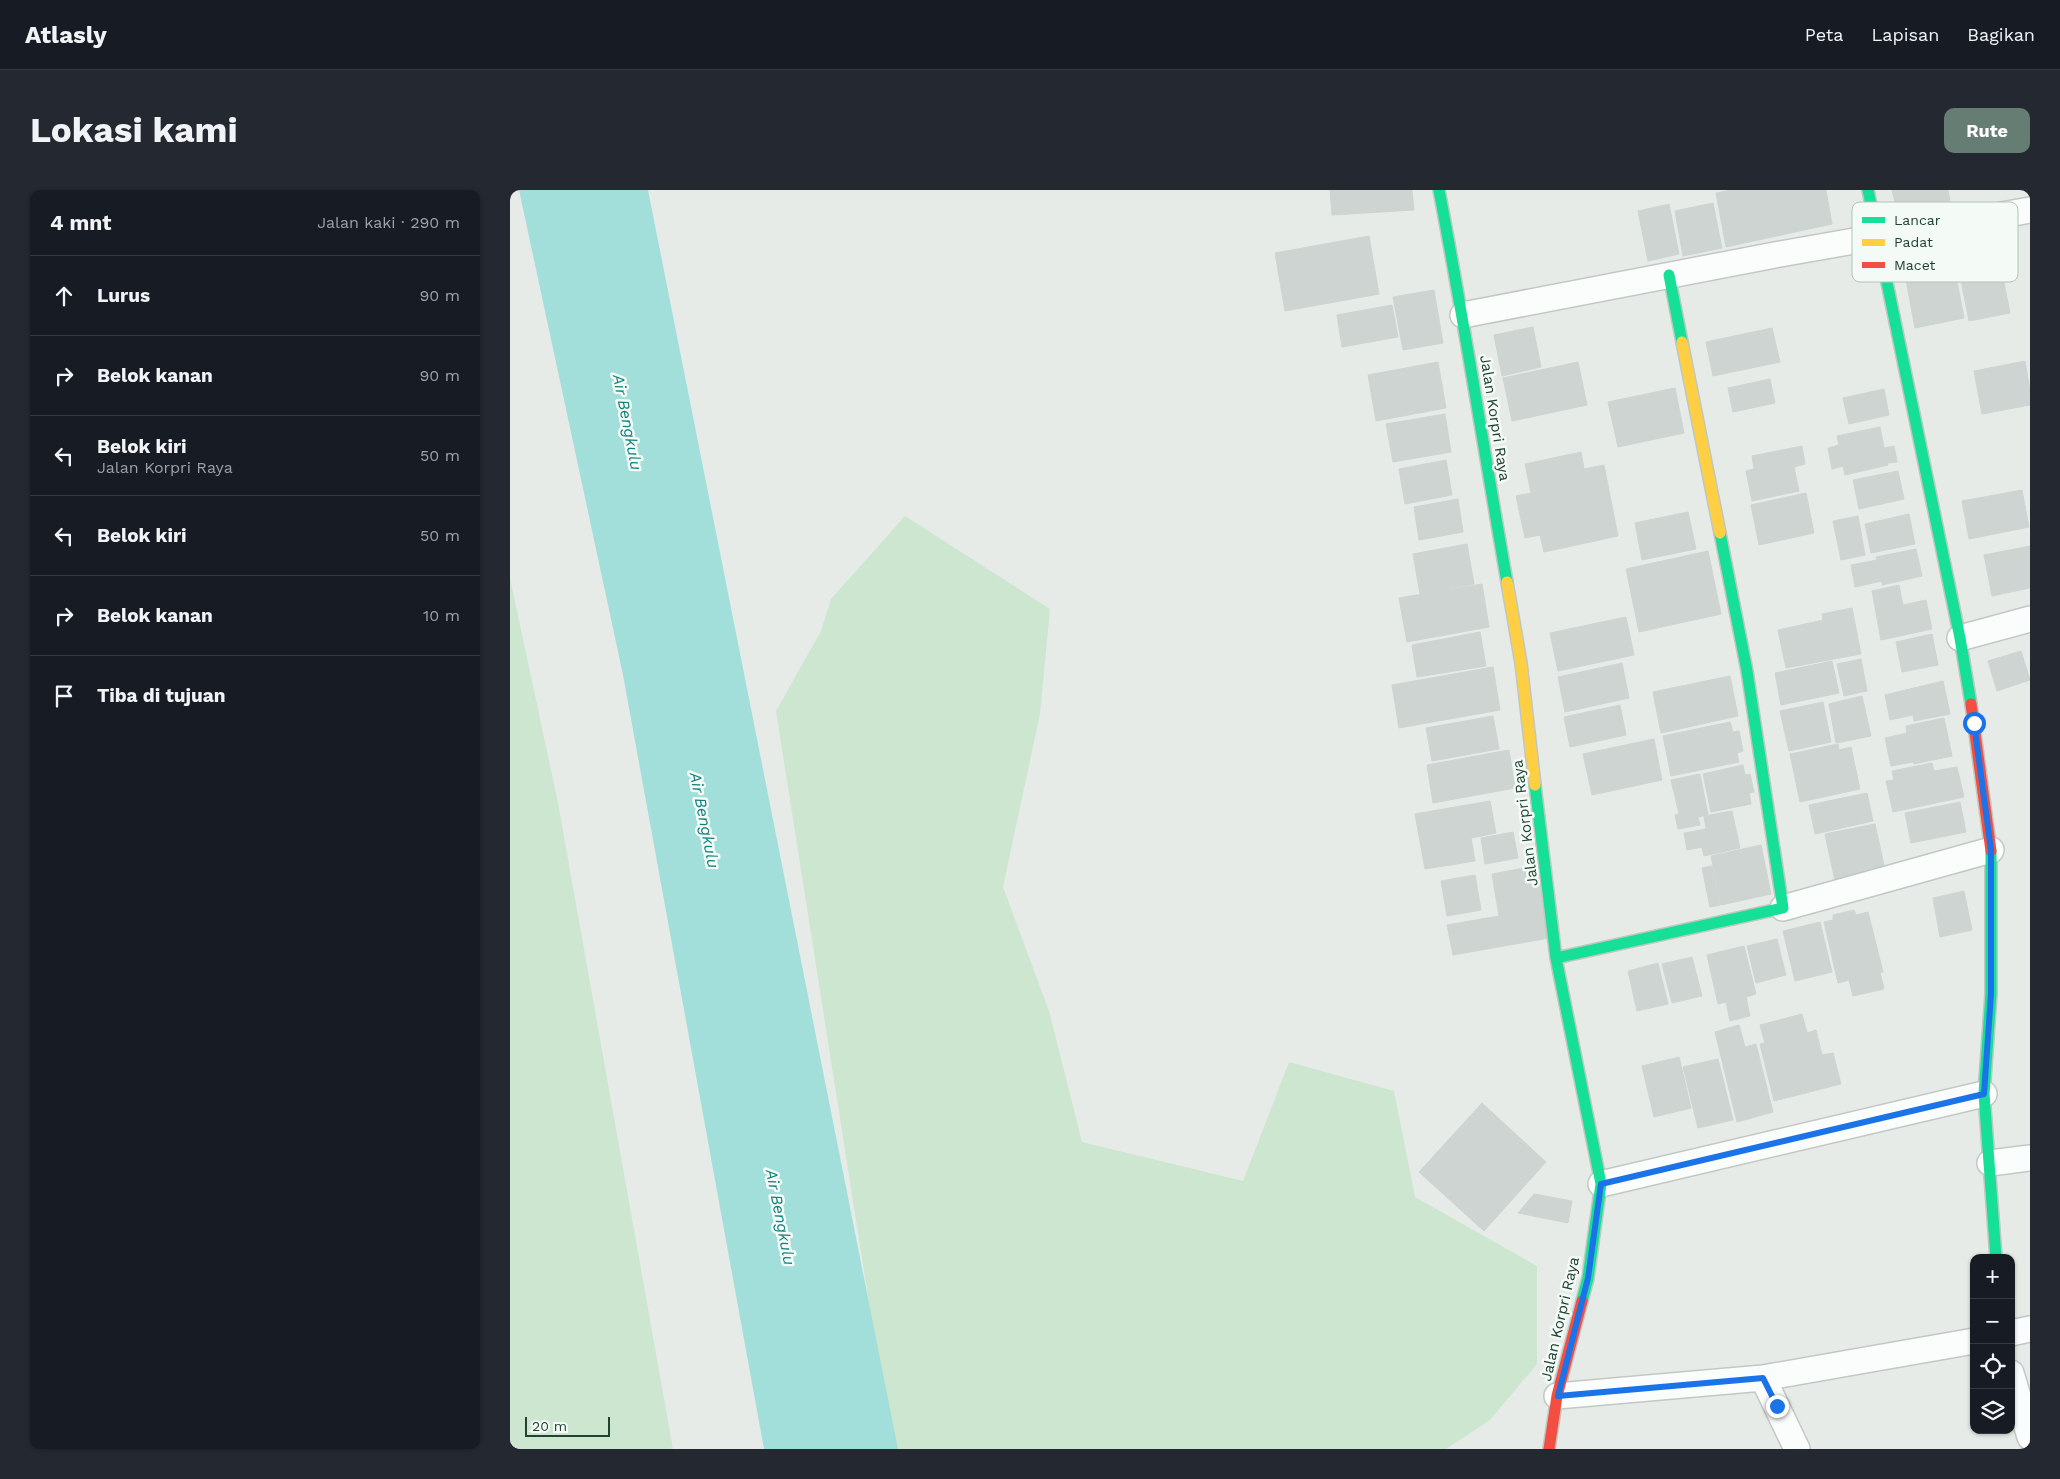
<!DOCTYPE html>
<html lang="id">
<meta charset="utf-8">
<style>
:root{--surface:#171b24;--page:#242831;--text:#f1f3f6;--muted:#9ea1a6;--line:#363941;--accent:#657d72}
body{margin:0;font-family:"Work Sans",sans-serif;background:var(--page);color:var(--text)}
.controls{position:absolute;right:15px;bottom:15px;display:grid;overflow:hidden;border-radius:10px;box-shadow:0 1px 4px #0004}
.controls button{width:45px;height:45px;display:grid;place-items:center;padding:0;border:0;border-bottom:1px solid var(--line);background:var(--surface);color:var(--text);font:25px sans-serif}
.scale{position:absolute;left:15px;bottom:12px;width:85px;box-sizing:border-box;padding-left:5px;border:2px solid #204232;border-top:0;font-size:14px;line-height:18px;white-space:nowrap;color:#204232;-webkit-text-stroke:4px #f4faf6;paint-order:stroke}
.stop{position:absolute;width:15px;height:15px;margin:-11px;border:4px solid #1a73e8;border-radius:50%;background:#fff}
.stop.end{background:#1a73e8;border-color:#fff;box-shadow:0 1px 5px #0008}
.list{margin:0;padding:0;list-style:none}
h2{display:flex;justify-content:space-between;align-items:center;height:65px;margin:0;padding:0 20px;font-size:21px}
h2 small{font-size:16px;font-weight:400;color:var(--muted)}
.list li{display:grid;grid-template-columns:32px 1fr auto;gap:15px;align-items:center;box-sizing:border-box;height:80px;padding:0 20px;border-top:1px solid var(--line)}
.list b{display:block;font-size:19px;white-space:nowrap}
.list p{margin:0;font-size:16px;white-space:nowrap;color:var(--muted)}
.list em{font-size:16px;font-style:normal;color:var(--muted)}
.icon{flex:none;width:28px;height:28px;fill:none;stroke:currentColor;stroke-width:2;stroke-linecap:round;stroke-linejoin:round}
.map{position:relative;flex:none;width:1520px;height:1259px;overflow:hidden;border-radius:10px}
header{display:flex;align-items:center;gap:30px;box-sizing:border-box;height:70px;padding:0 25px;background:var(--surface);border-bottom:1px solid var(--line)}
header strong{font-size:24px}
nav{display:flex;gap:28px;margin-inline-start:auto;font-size:18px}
.intro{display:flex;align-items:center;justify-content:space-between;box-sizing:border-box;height:120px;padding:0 30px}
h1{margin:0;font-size:35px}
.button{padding:12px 22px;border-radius:10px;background:var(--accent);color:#fff;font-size:18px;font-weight:700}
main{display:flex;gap:30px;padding:0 30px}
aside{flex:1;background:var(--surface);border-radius:10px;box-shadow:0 1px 4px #0004}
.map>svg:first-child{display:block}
</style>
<header>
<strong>Atlasly</strong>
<nav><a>Peta</a><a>Lapisan</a><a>Bagikan</a></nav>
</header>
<div class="intro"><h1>Lokasi kami</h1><a class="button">Rute</a></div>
<main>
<aside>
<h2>4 mnt<small>Jalan kaki · 290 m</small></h2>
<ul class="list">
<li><svg class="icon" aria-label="ahead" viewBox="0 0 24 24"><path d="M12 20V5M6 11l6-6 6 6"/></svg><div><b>Lurus</b></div><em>90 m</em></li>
<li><svg class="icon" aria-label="right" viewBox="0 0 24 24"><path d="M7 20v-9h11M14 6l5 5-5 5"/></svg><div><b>Belok kanan</b></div><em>90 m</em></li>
<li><svg class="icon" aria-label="left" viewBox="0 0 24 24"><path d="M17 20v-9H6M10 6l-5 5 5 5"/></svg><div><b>Belok kiri</b><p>Jalan Korpri Raya</p></div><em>50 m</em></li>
<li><svg class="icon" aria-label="left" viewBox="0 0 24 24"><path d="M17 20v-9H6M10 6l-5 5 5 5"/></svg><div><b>Belok kiri</b></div><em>50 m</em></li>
<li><svg class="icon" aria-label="right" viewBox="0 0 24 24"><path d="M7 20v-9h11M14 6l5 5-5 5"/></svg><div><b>Belok kanan</b></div><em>10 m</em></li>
<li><svg class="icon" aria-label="arrive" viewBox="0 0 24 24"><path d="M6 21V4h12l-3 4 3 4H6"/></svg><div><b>Tiba di tujuan</b></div></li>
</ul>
</aside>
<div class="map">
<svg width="1520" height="1259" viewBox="0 0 1520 1259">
<rect width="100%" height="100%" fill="#e6ebe8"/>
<!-- green -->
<path fill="#cde6d0" d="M395 326 540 419 530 524 493 697 539 821 572 952 733 991 779 872 884 901 905 1007 1027 1076V1174L980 1230 936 1259H382L266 521 311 441 321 409Z
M0 388 48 613 163 1259H0Z"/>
<!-- water -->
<path fill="#a2dfdb" d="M9 0H138L388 1259H254L113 485Z"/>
<!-- building -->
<path fill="#cdd4d1" stroke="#ced4d1" d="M820 0H902L904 20 822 25Z
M1221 0H1316L1322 34 1216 57 1206 3Z
M1382 0H1438L1441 16 1388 26Z
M1203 13 1212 58 1173 66 1165 21Z
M1159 14 1169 64 1138 71 1128 21Z
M859 46 869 104 775 121 765 63Z
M1487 58 1500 123 1459 131 1446 65Z
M1443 70 1454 128 1405 138 1394 79Z
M924 100 933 153 893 160 883 107Z
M882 115 888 147 832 157 827 125Z
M1023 137 1031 177 992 186 984 145Z
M1262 138 1270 172 1203 186 1196 152Z
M1515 171 1520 200V215L1472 224 1464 181Z
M928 172 936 218 866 231 858 185Z
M1068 172 1077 215 1002 231 993 188Z
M1260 189 1265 213 1223 222 1218 198Z
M1165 198 1174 243 1108 257 1098 212Z
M1374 199 1379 225 1339 234 1333 208Z
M935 224 941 262 883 272 876 234Z
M1370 237 1374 258 1384 256 1387 272 1377 273 1378 275 1335 285 1333 276 1322 279 1318 258 1329 255 1327 246Z
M1292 256 1295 274 1284 277 1289 301 1242 311 1236 281 1244 279 1242 266Z
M1071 262 1074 279 1094 275 1108 346 1034 362 1030 345 1015 348 1006 306 1021 303 1015 274Z
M936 270 942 305 895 314 889 279Z
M1388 281 1394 309 1349 319 1343 290Z
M1512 300 1519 337 1459 349 1452 311Z
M1296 303 1304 343 1249 355 1241 315Z
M948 309 953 342 909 350 904 317Z
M1178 322 1186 359 1132 370 1125 333Z
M1399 324 1405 354 1361 363 1355 334Z
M1348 326 1355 365 1331 370 1323 331Z
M957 354 964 394 910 404 903 364Z
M1520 356V398L1482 406 1474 365Z
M1406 359 1412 386 1372 395V391L1345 397 1341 375 1367 370 1366 367Z
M1198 361 1211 424 1129 442 1116 379Z
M972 394 979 437 897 452 889 408Z
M1389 395 1393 415 1416 410 1422 439 1371 450 1362 401Z
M1342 418 1351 464 1276 478 1268 440 1313 430 1312 424Z
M1116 427 1124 465 1048 481 1040 443Z
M970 442 976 476 907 487 902 455Z
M1422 444 1428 475 1392 482 1386 452Z
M1511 461 1520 490 1487 501 1478 471Z
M1351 469 1357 501 1334 506 1327 474Z
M1322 471 1329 503 1271 515 1265 483Z
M1112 473 1119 508 1055 522 1048 487Z
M983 477 990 520 889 538 882 495Z
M1220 486 1228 526 1151 543 1143 502Z
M1433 491 1440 524 1404 531 1403 525 1380 530 1375 505Z
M1352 506 1361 546 1326 553 1319 514Z
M1313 512 1321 552 1279 561 1270 521Z
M1110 515 1116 545 1060 557 1054 527Z
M983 526 989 559 922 571 916 538Z
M1434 528 1442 566 1404 574 1403 572 1381 576 1375 548 1397 543 1396 536Z
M1220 532 1223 542 1229 541 1233 561 1227 563 1229 572 1161 586 1153 546Z
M1144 549 1152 590 1082 605 1073 564Z
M1328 554 1329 560 1341 557 1350 599 1290 612 1280 564Z
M999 560 1005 598 923 613 917 575Z
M1422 573 1424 581 1447 577 1454 607 1383 622 1376 591 1384 590 1382 581Z
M1233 575 1235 585 1240 584 1244 602 1239 603 1241 614 1201 622 1193 584Z
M1190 584 1198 625 1188 627 1190 635 1168 639 1165 625 1169 624 1161 590Z
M1357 603 1363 631 1305 644 1299 615Z
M980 611 986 643 961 648 965 671 915 679 905 624Z
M1450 612 1456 642 1401 653 1395 623Z
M1222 621 1230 658 1194 666 1192 657 1177 660 1174 643 1196 639 1194 626Z
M1365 634 1375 680 1325 691 1315 644Z
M1003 642 1008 668 975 674 971 648Z
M1251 655 1261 704 1211 715 1201 666Z
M1026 676 1039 748 943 765 937 735 989 726 982 684Z
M1202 676 1210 715 1200 717 1192 678Z
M965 685 971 720 937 726 931 691Z
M1454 701 1462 740 1430 747 1423 708Z
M1344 720 1346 725 1358 722 1373 782H1370L1374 799 1343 806 1339 790 1328 793 1314 732 1323 730V725Z
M1310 732 1322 782 1285 791 1273 741Z
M1267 749 1276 785 1246 793 1237 756Z
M1234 756 1246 804 1236 807 1240 826 1220 831 1216 812 1208 814 1197 765Z
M1182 767 1192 806 1162 813 1152 774Z
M1148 773 1158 814 1127 821 1118 781Z
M1292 824 1297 843 1306 840 1312 865 1323 863 1331 894 1264 911 1250 854 1255 853 1250 835Z
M1229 835 1235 857 1246 854 1263 922 1227 932 1205 842Z
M1169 867 1181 918 1144 927 1132 876Z
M1208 869 1223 930 1188 938 1173 877Z
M972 913 1036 972 974 1041 909 982Z
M1024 1004 1062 1011 1058 1033 1008 1023Z"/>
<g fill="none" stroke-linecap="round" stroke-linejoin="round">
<!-- street casing -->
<g stroke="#c3c8c5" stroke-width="28">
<path id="street" d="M953 125 1270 64 1520 20
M1450 448 1520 429
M1273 718 1481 660
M1480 973 1520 968
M1091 994 1474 904
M1501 1143 1520 1139
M1501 1183 1520 1247
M1253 1188 1464 1151
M1047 1206 1253 1188 1287 1259"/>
</g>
<!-- fast casing -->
<g stroke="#bfc7c3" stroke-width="14">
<path id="fast" d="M929 0C954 130 974 261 997 392
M1358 0 1450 448 1461 514
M1159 85 1172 152
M1025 595 1046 768 1091 994 1078 1088 1072 1111
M1481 661V804L1474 904 1486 1068
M1046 768 1273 718 1237 481 1210 343"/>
</g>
<!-- slow casing -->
<g stroke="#bfc7c3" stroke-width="14">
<path id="slow" d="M1172 152 1210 343
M997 392 1011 473 1025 595"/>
</g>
<!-- jam casing -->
<g stroke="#bfc7c3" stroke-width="14">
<path id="jam" d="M1461 514 1481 661
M1039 1259 1047 1206 1072 1111"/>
</g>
<!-- street -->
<use href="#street" stroke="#fbfcfc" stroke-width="25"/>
<!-- fast -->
<use href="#fast" stroke="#16e098" stroke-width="11"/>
<!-- slow -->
<use href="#slow" stroke="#ffcf43" stroke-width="11"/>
<!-- jam -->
<use href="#jam" stroke="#f24e42" stroke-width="11"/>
</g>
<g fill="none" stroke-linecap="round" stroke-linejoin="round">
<!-- route -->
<path stroke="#1a73e8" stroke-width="6" d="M1267 1216 1253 1188 1048 1206 1078 1088 1091 994 1474 904 1481 804V660L1464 533"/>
</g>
<g text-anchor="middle" stroke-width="5" stroke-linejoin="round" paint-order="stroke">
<!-- street labels -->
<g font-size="15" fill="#204232" stroke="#f4faf6">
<text transform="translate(985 228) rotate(81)" y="5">Jalan Korpri Raya</text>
<text transform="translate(1015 633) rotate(-97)" y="5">Jalan Korpri Raya</text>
<text transform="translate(1050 1129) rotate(-77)" y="5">Jalan Korpri Raya</text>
</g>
<!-- water labels -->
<g font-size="16" font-style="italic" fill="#12807c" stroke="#f4faf6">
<text transform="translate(118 232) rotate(79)" y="6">Air Bengkulu</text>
<text transform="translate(195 630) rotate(79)" y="6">Air Bengkulu</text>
<text transform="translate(271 1027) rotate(79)" y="6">Air Bengkulu</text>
</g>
</g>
<!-- legend -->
<rect x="1342" y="12" width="166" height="80" rx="8" fill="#f4faf6" stroke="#b4c3bb" stroke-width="1"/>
<rect x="1352" y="27" width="23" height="6" fill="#16e098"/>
<rect x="1352" y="49" width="23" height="7" fill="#ffcf43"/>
<rect x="1352" y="72" width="23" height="6" fill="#f24e42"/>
<g font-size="14" fill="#204232">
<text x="1384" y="35">Lancar</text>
<text x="1384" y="57">Padat</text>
<text x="1384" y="80">Macet</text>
</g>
</svg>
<div class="controls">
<button>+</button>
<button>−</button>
<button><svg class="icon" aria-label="locate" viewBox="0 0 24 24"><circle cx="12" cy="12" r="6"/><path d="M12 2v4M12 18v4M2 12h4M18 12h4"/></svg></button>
<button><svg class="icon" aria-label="layers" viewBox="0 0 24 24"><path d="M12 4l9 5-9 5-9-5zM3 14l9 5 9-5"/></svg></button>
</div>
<div class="scale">20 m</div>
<div class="stop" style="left:1464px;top:533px"></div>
<div class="stop end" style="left:1267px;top:1216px"></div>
</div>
</main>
